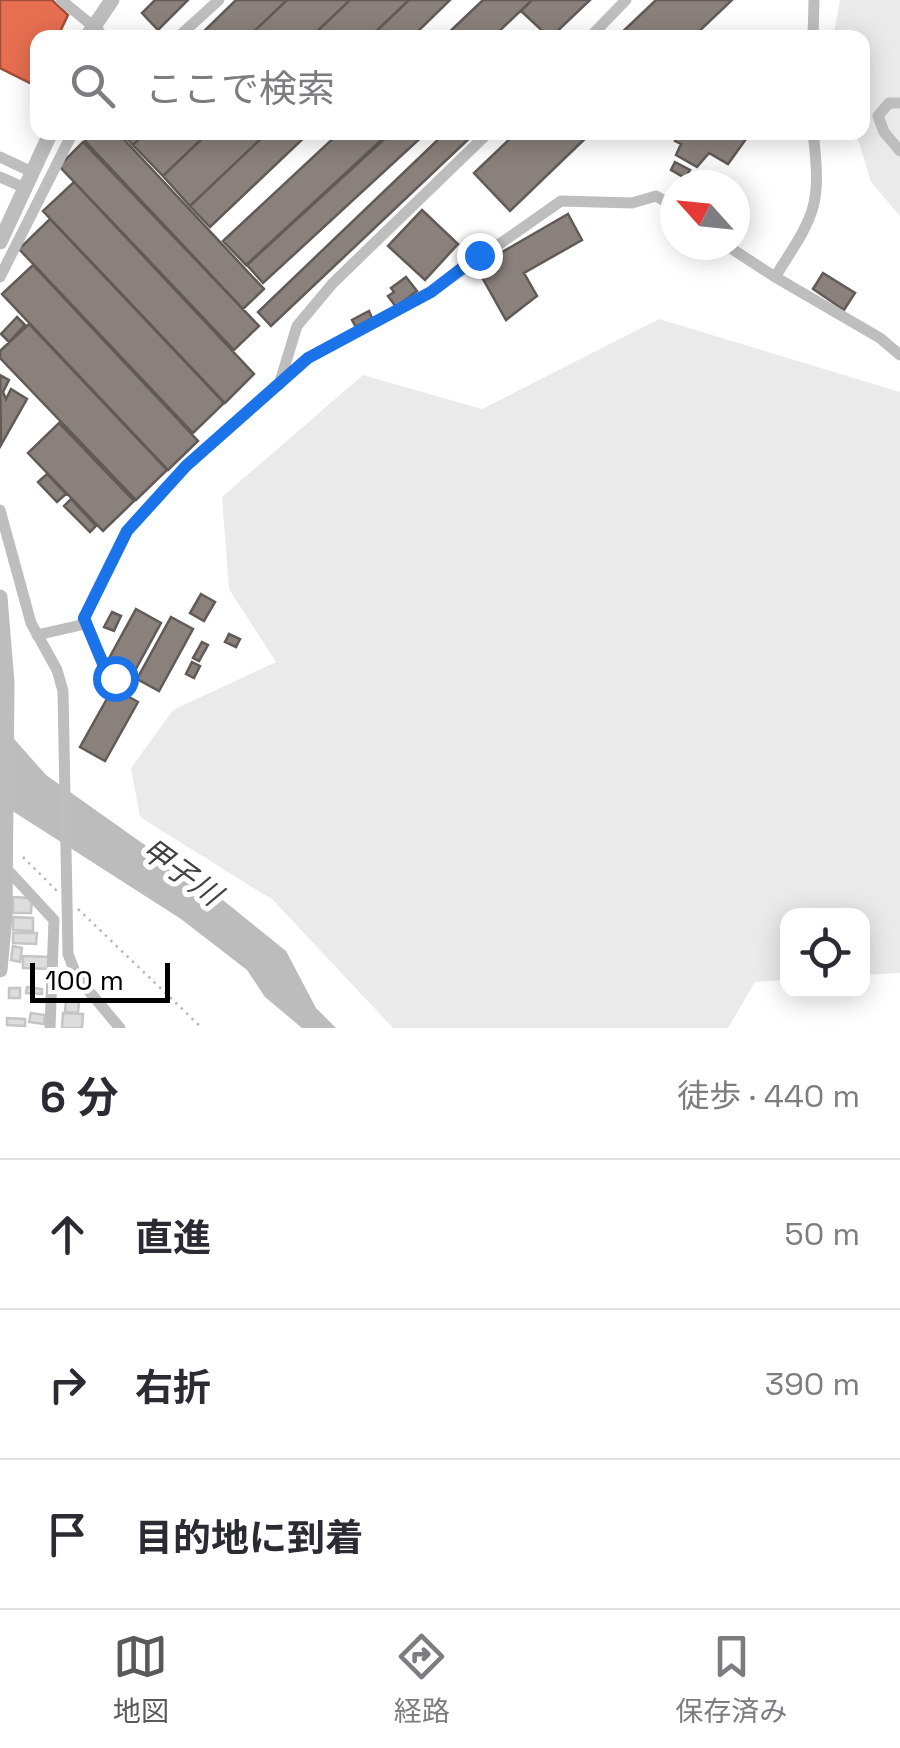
<!DOCTYPE html>
<html lang="ja">
<meta charset="utf-8">
<style>
:root{--surface:#fff;--page:#f7f7f7;--text:#2b2b33;--muted:#7c7c81;--line:#e1e1e2;--accent:#595959}
body{margin:0;font-family:"Space Grotesk","Noto Sans JP",sans-serif;background:var(--page);color:var(--text)}
.controls{position:absolute;right:30px;bottom:30px;display:grid;overflow:hidden;border-radius:20px;box-shadow:0 5px 25px #0003}
.controls button{width:90px;height:90px;display:grid;place-items:center;padding:0;border:0;border-bottom:2px solid var(--line);background:var(--surface);color:var(--text);font:50px sans-serif}
.compass{position:absolute;left:660px;top:170px;width:90px;height:90px;border-radius:50%;background:var(--surface);box-shadow:0 5px 25px #0003;rotate:297deg}
.scale{position:absolute;left:30px;bottom:25px;width:140px;box-sizing:border-box;padding-left:10px;border:5px solid #000;border-top:0;font-size:28px;line-height:35px;white-space:nowrap;color:#000;-webkit-text-stroke:8px #fff;paint-order:stroke}
.stop{position:absolute;width:30px;height:30px;margin:-22px;border:8px solid #1a73e8;border-radius:50%;background:#fff}
.stop.end{background:#1a73e8;border-color:#fff;box-shadow:0 2px 10px #0008}
.list{margin:0;padding:0;list-style:none}
h2{display:flex;justify-content:space-between;align-items:center;height:130px;margin:0;padding:0 40px;font-size:42px}
h2 small{font-size:32px;font-weight:400;color:var(--muted)}
.list li{display:grid;grid-template-columns:65px 1fr auto;gap:30px;align-items:center;box-sizing:border-box;height:150px;padding:0 40px;border-top:2px solid var(--line)}
.list b{display:block;font-size:38px;white-space:nowrap}
.list em{font-size:32px;font-style:normal;color:var(--muted)}
.icon{flex:none;width:55px;height:55px;fill:none;stroke:currentColor;stroke-width:2;stroke-linecap:round;stroke-linejoin:round}
.map{position:relative;flex:none;width:900px;height:1028px;overflow:hidden}
.search{position:absolute;background:var(--surface);box-shadow:0 5px 25px #0003;left:30px;right:30px;top:30px;height:110px;display:flex;align-items:center;gap:25px;box-sizing:border-box;padding:0 35px;border-radius:20px;color:var(--muted);font-size:38px}
.sheet{height:580px;background:var(--surface)}
nav{display:flex;justify-content:space-around;align-items:center;box-sizing:border-box;height:140px;border-top:2px solid var(--line);background:var(--surface);font-size:28px;color:var(--muted)}
nav a{display:grid;justify-items:center;gap:5px}
nav .on{color:var(--accent)}
.map>svg:first-child{display:block}
</style>
<div class="map">
<svg width="900" height="1028" viewBox="0 0 900 1028">
<rect width="100%" height="100%" fill="#fff"/>
<!-- green -->
<path fill="#eaeaea" d="M840 0H900V216L871 182 856 133 862 132V38H833Z
M659 319 900 392V973L863 975 862 916H788L787 980 755 982 728 1028H393L273 900 140 817 131 768 173 710 276 662 229 589 222 497 363 375 482 409Z"/>
<!-- water -->
<path fill="#bcbcbc" d="M0 723 46 775 224 901 286 951 316 1008 336 1028H302L265 997 247 970 181 919 0 803Z"/>
<!-- shops -->
<path fill="#e76f51" stroke="#a24e39" stroke-width="2.5" d="M0 0H52L68 15 57 38H38L34 85 0 68Z"/>
<!-- industry -->
<path fill="#8a817c" stroke="#615a57" stroke-width="2.5" d="M155 0H188L158 30 142 13Z
M236 0H287L247 38H197Z
M287 0H350L310 38H247Z
M350 0H409L369 38H310Z
M409 0H450L411 38H369Z
M483 0H532L492 38H443Z
M532 0H590L550 38 521 11Z
M656 0H732L692 38H616Z
M94 132H117L264 289 243 309 85 141Z
M121 132H146L133 145Z
M146 132H209L163 176 133 145Z
M209 132H268L190 206 163 176Z
M268 132H310L210 227 190 206Z
M340 132H390L246 265 223 241Z
M392 132H427L263 283 247 265Z
M446 132H476L271 326 258 312Z
M517 132H592L510 211 474 173Z
M680 132H751L728 164 709 153 697 167 676 155 681 144 675 141Z
M83 142 259 326 234 350 59 166Z
M675 162 690 170 685 178 671 170Z
M74 182 254 374 225 403 43 211Z
M422 210 458 244 425 280 388 246Z
M568 214 582 240 524 273 537 296 506 320 483 279 497 271 490 259Z
M50 219 224 403 193 433 19 249Z
M33 265 198 441 168 470 2 294Z
M823 273 855 293 844 310 813 289Z
M406 277 417 291 396 307 388 296 394 292 391 288Z
M369 311 372 318 356 327 352 320Z
M17 317 25 325 9 342 1 334Z
M29 324 167 470 136 500 0 358V351Z
M0 375 9 380 3 392 6 399 11 389 27 399 1 445Z
M59 423 134 501 103 531 28 453Z
M47 474 66 494 57 502 38 482Z
M71 499 96 526 90 532 64 506Z
M201 594 215 602 204 621 190 613Z
M136 609 161 623 132 676 107 662Z
M112 612 121 616 114 631 104 627Z
M171 617 193 629 159 691 137 679Z
M229 634 240 639 236 647 225 642Z
M202 642 208 645 199 661 193 658Z
M192 662 200 666 194 678 186 674Z
M113 688 138 702 105 761 80 747Z"/>
<!-- building -->
<path fill="#ddd" stroke="#c5c5c5" stroke-width="2.5" d="M13 897 32 898 31 913H13Z
M13 917 33 918V931L13 930Z
M13 933H37L36 944 13 943Z
M13 946 22 948 20 962 11 960Z
M23 956 50 957V969L23 968Z
M27 987 42 989V994L26 993Z
M9 988H20V998H9Z
M66 1001 79 1002 78 1013 65 1012Z
M31 1013 45 1015 44 1024 29 1022Z
M63 1013 83 1014 82 1028H62Z
M7 1018 25 1019V1026L7 1025Z"/>
<g fill="none" stroke-linecap="round" stroke-linejoin="round">
<!-- path -->
<path stroke="#b8b8b8" stroke-width="2.5" stroke-dasharray="2.5 5" stroke-linecap="butt" d="M23 857 57 891
M78 909 202 1028"/>
<!-- minor -->
<path stroke="#bebebe" stroke-width="11" d="M61 0 99 31
M177 38 219 0
M589 38 626 0
M813 38 814 0
M900 103H889L878 116 884 132 900 151
M813 132C822 208 815 214 775 277L880 338 900 355
M0 157 32 172
M0 177 25 188
M726 245 775 277
M0 277 73 132
M279 385 297 326 333 283 489 132
M0 510 31 623 57 670 63 691 68 954 77 977 120 1028
M84 619C96 647 102 672 131 685
M37 635 81 625 127 531 186 466 308 358 431 292 561 201 632 203 656 196 675 207
M5 867 54 920 50 1028"/>
<!-- highway -->
<path stroke="#bdbdbd" stroke-width="15" d="M86 38 112 0
M0 242 51 132
M0 597 7 683 5 916 0 970"/>
</g>
<g fill="none" stroke-linecap="round" stroke-linejoin="round">
<!-- route -->
<path stroke="#1a73e8" stroke-width="12" d="M115 678 103 664 84 618 127 531 186 466 308 358 431 292 479 255"/>
</g>
<g text-anchor="middle" stroke-width="10" stroke-linejoin="round" paint-order="stroke">
<!-- water labels -->
<g font-size="30" font-style="italic" fill="#414141" stroke="#fff">
<text transform="translate(181 872) rotate(36)" y="10">甲子川</text>
</g>
</g>
</svg>
<div class="controls">
<button><svg class="icon" aria-label="locate" viewBox="0 0 24 24"><circle cx="12" cy="12" r="6"/><path d="M12 2v4M12 18v4M2 12h4M18 12h4"/></svg></button>
</div>
<svg class="compass" viewBox="-18 -18 36 36"><path d="M0-13l5 13h-10z" fill="#e53935"/><path d="M0 13l5-13h-10z" fill="#7c7c81"/></svg>
<div class="scale">100 m</div>
<div class="stop" style="left:115px;top:678px"></div>
<div class="stop end" style="left:479px;top:255px"></div>
<div class="search"><svg class="icon" aria-label="search" viewBox="0 0 24 24"><circle cx="10" cy="10" r="6"/><path d="M15 15l6 6"/></svg>ここで検索</div>
</div>
<section class="sheet">
<h2>6 分<small>徒歩 · 440 m</small></h2>
<ul class="list">
<li><svg class="icon" aria-label="ahead" viewBox="0 0 24 24"><path d="M12 20V5M6 11l6-6 6 6"/></svg><div><b>直進</b></div><em>50 m</em></li>
<li><svg class="icon" aria-label="right" viewBox="0 0 24 24"><path d="M7 20v-9h11M14 6l5 5-5 5"/></svg><div><b>右折</b></div><em>390 m</em></li>
<li><svg class="icon" aria-label="arrive" viewBox="0 0 24 24"><path d="M6 21V4h12l-3 4 3 4H6"/></svg><div><b>目的地に到着</b></div></li>
</ul>
</section>
<nav>
<a class="on"><svg class="icon" aria-label="map" viewBox="0 0 24 24"><path d="M3 6l6-2 6 2 6-2v14l-6 2-6-2-6 2zM9 4v14M15 6v14"/></svg>地図</a>
<a><svg class="icon" aria-label="directions" viewBox="0 0 24 24"><path d="M12 3l9 9-9 9-9-9zM9 14v-3h6M13 9l2 2-2 2"/></svg>経路</a>
<a><svg class="icon" aria-label="saved" viewBox="0 0 24 24"><path d="M7 4h10v16l-5-4-5 4z"/></svg>保存済み</a>
</nav>
